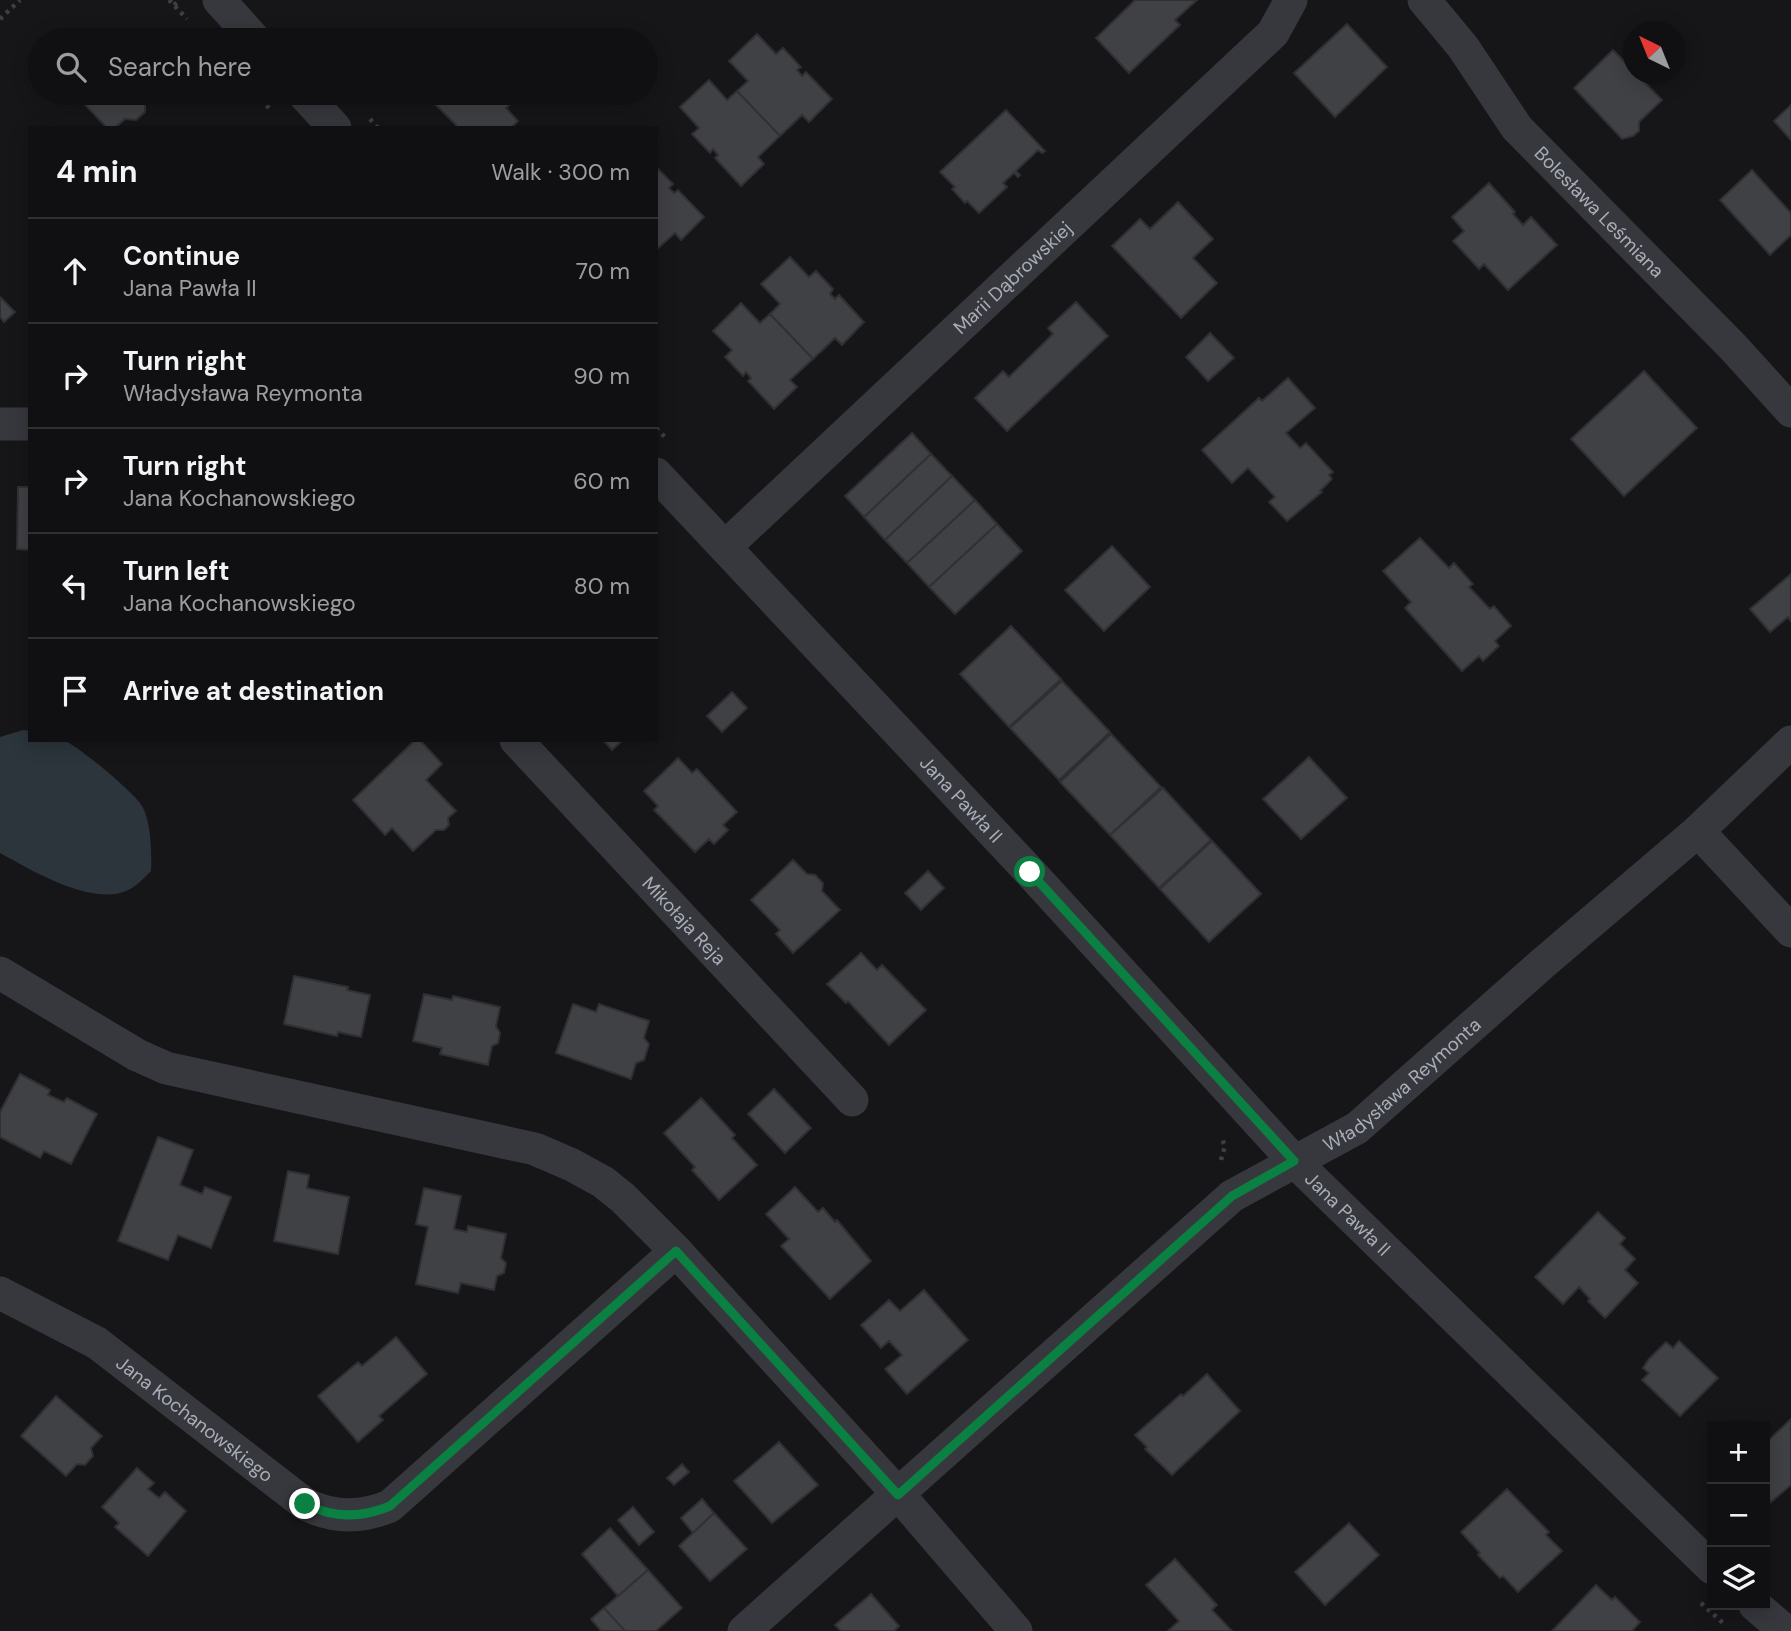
<!DOCTYPE html>
<meta charset="utf-8">
<style>
:root{--surface:#101012;--page:#1e1e20;--text:#f1f3f6;--muted:#9c9d9f;--line:#303032}
body{margin:0;font-family:"DM Sans",sans-serif;background:var(--page);color:var(--text)}
.controls{position:absolute;right:21px;bottom:21px;display:grid;overflow:hidden;border-radius:0px;box-shadow:0 4px 18px #0003}
.controls button{width:63px;height:63px;display:grid;place-items:center;padding:0;border:0;border-bottom:2px solid var(--line);background:var(--surface);color:var(--text);font:35px sans-serif}
.compass{position:absolute;left:1623px;top:21px;width:63px;height:63px;border-radius:50%;background:var(--surface);box-shadow:0 4px 18px #0003;rotate:317deg}
.stop{position:absolute;width:21px;height:21px;margin:-16px;border:5px solid #0b8043;border-radius:50%;background:#fff}
.stop.end{background:#0b8043;border-color:#fff;box-shadow:0 2px 7px #0008}
.list{margin:0;padding:0;list-style:none}
h2{display:flex;justify-content:space-between;align-items:center;height:91px;margin:0;padding:0 28px;font-size:30px}
h2 small{font-size:23px;font-weight:400;color:var(--muted)}
.list li{display:grid;grid-template-columns:46px 1fr auto;gap:21px;align-items:center;box-sizing:border-box;height:105px;padding:0 28px;border-top:2px solid var(--line)}
.list b{display:block;font-size:26px;white-space:nowrap}
.list p{margin:0;font-size:23px;white-space:nowrap;color:var(--muted)}
.list em{font-size:23px;font-style:normal;color:var(--muted)}
.icon{flex:none;width:38px;height:38px;fill:none;stroke:currentColor;stroke-width:2;stroke-linecap:round;stroke-linejoin:round}
.map{position:relative;flex:none;width:1791px;height:1631px;overflow:hidden}
.search{position:absolute;background:var(--surface);box-shadow:0 4px 18px #0003;left:28px;top:28px;width:630px;height:77px;display:flex;align-items:center;gap:18px;box-sizing:border-box;padding:0 24px;border-radius:38px;color:var(--muted);font-size:26px}
.panel{position:absolute;background:var(--surface);box-shadow:0 4px 18px #0003;left:28px;top:126px;width:630px;height:616px;border-radius:0px}
.map>svg:first-child{display:block}
</style>
<div class="map">
<svg width="1791" height="1631" viewBox="0 0 1791 1631">
<rect width="100%" height="100%" fill="#161618"/>
<!-- water -->
<path fill="#2c353c" d="M23 730 30 731V740C40 740 53 738 63 740 76 744 136 794 142 806 151 821 152 854 151 871 144 878 136 887 126 891 91 906 31 870 0 853V737Z"/>
<!-- building -->
<path fill="#404145" stroke="#303034" stroke-width="2" d="M1135 0H1197L1175 20 1180 25 1129 73 1096 38Z
M1347 24 1387 67 1335 117 1294 73Z
M757 34 776 54 783 48 801 67 797 70 802 76 806 72 832 99 809 122 802 115 780 136 737 91 748 81 729 61Z
M1613 50 1662 100 1639 122V131L1633 136 1622 139 1574 88Z
M709 80 727 100 737 91 780 136 758 157 764 164 741 186 715 158 718 155 713 149 710 153 692 134 699 128 680 107Z
M74 93H153L145 100V112L136 120 125 119 115 128H107Z
M445 93H504L513 102 506 108 518 121 511 128H454L456 125 434 103Z
M1791 105V140L1774 121Z
M1006 110 1045 151 1042 153 1038 150 1016 171 1020 175 1018 177 1014 173 1003 183 1007 187 979 213 967 201 965 203 952 189 955 187 940 172Z
M656 167 673 184 669 188 674 193 678 190 704 217 681 240 675 233 656 250Z
M1752 170 1791 213V235L1770 255 1720 200Z
M1489 183 1515 212 1513 214 1523 225 1531 217 1557 245 1508 290 1484 264 1479 269 1453 241 1464 231 1452 217Z
M1178 202 1213 239 1193 258 1217 283 1181 318 1112 246 1140 219 1150 229Z
M790 257 809 277 816 271 833 289 830 294 835 299 839 295 864 322 842 345 835 338 813 359 770 314 780 304 761 284Z
M0 297 15 312 4 322 0 317Z
M1076 302 1108 336 1007 431 975 398 1003 371 1009 377 1053 334 1048 328Z
M741 303 760 323 770 314 813 359 790 380 797 387 774 409 748 381 751 378 746 372 743 376 725 357 732 350 713 331Z
M1210 333 1234 358 1208 381 1186 357Z
M1644 371 1697 428 1624 496 1571 439Z
M1288 378 1315 408 1286 433 1300 448 1306 443 1333 472 1329 475 1332 479 1320 491 1322 492 1287 521 1269 502 1275 497 1248 468 1232 483 1202 450 1259 398 1262 401Z
M912 433 931 454 864 517 845 496Z
M931 454 952 476 885 540 864 517Z
M952 476 975 500 907 563 885 540Z
M18 487H30V550L17 549Z
M975 500 997 524 929 587 907 563Z
M997 524 1022 551 955 614 929 587Z
M1420 538 1449 568 1454 563 1473 584 1469 587 1490 609 1494 606 1511 626 1495 641 1499 646 1483 661 1479 656 1462 671 1405 608 1411 602 1383 571Z
M1112 546 1150 587 1104 631 1065 590Z
M1791 574V621L1788 617 1770 632 1750 609Z
M1011 626 1061 679 1009 727 960 674Z
M1062 681 1110 732 1059 780 1010 728Z
M732 692 747 708 722 732 707 716Z
M1111 734 1161 787 1110 835 1060 782Z
M415 740H420L442 764 426 780 456 811 448 818 449 825 444 830H436L413 851 392 828 385 835 353 800Z
M603 740H623L612 750Z
M1309 757 1347 798 1301 839 1263 799Z
M678 758 692 773 697 769 737 812 723 825 728 830 714 844 709 839 695 852 654 810 658 806 644 791Z
M1163 788 1211 840 1159 888 1110 835Z
M1212 841 1261 894 1209 942 1160 889Z
M793 860 807 874 815 875 823 883 822 891 840 910 793 953 776 934 780 930 751 900Z
M928 871 944 888 921 910 905 893Z
M861 953 877 970 882 965 926 1010 889 1045 848 1001 846 1003 827 984Z
M294 976 348 987 347 990 370 995 361 1037 338 1032 337 1036 284 1024Z
M424 994 452 1000 453 996 500 1007 496 1026 500 1033 498 1043 492 1046 488 1065 440 1054 442 1048 413 1041Z
M573 1004 596 1012 599 1004 649 1021 644 1038 649 1044 644 1060 636 1063 631 1079 556 1053Z
M20 1074 50 1090 48 1095 64 1102 67 1098 97 1114 71 1164 44 1151 40 1158 0 1137V1112Z
M774 1089 811 1128 785 1153 748 1114Z
M701 1098 735 1135 732 1138 757 1165 719 1200 692 1170 695 1167 664 1133Z
M158 1137 193 1150 180 1185 202 1194 205 1187 231 1197 211 1248 178 1235 168 1260 118 1241Z
M288 1171 309 1175 307 1188 349 1197 338 1254 274 1241Z
M795 1187 818 1212 823 1208 835 1222 837 1220 871 1261 830 1299 781 1246 789 1239 766 1214Z
M424 1188 461 1196 454 1229 467 1232 468 1226 506 1234 501 1258 506 1263 504 1273 497 1276 494 1290 461 1283 458 1293 416 1284 428 1227 416 1224Z
M1598 1212 1625 1238 1620 1244 1635 1259 1625 1270 1638 1283 1605 1318 1588 1301 1590 1299 1579 1287 1563 1304 1535 1277Z
M924 1290 968 1340 907 1394 885 1369 902 1355 889 1341 881 1348 861 1325 889 1300 900 1311Z
M396 1337 427 1374 379 1416 383 1420 358 1442 318 1396 358 1362 362 1366Z
M1679 1341 1718 1378 1680 1416 1642 1380 1649 1373 1643 1368 1649 1359 1666 1342 1673 1348Z
M1207 1374 1240 1411 1172 1475 1145 1449 1147 1447 1135 1435 1181 1394 1183 1396Z
M56 1396 102 1436 91 1448 93 1456 85 1465 77 1464 66 1476 21 1436Z
M1791 1419V1485L1771 1502 1765 1495V1433L1770 1439Z
M779 1442 818 1485 772 1523 734 1481Z
M682 1464 689 1472 674 1485 667 1478Z
M137 1468 154 1483 148 1489 159 1498 165 1492 186 1511 148 1556 115 1527 119 1523 102 1507Z
M1507 1489 1549 1532 1546 1535 1562 1551 1518 1592 1503 1576 1500 1578 1478 1555 1480 1553 1461 1532Z
M702 1499 714 1513 693 1533 681 1518Z
M633 1507 654 1532 639 1545 618 1520Z
M714 1513 747 1549 710 1581 679 1546Z
M1349 1523 1379 1555 1325 1605 1295 1572Z
M610 1528 648 1570 618 1596 582 1554Z
M1175 1559 1217 1605 1212 1610 1232 1631H1168L1179 1621 1146 1585Z
M648 1570 682 1608 656 1631H625L604 1608Z
M1596 1585 1612 1600 1615 1597 1640 1622 1632 1631H1552Z
M871 1594 899 1626 894 1631H841L835 1625Z
M604 1608 625 1631H601L591 1619Z"/>
<g fill="none" stroke-linecap="round" stroke-linejoin="round">
<!-- path -->
<path stroke="#3d3f44" stroke-width="4.5" stroke-dasharray="3.5 5" stroke-linecap="butt" d="M169 0 187 19
M174 5 180 0
M0 19 20 0
M255 93 270 109
M370 119 378 128
M656 428 668 440
M1221 1160 1225 1146 1222 1139
M1701 1603 1723 1623"/>
<!-- street -->
<g stroke="#37383d" stroke-width="33">
<path d="M219 0 255 40"/>
<path id="s1" d="M1424 0 1463 47 1517 128 1733 347 1791 411"/>
<path d="M303 93 335 128"/>
<path d="M0 424H30"/>
<path id="s2" d="M656 474 1030 872 1294 1161 1712 1568"/>
<path id="s3" d="M725 547 1273 33 1291 0"/>
<path id="s4" d="M516 740 852 1100"/>
<path d="M1698 831 1791 931"/>
<path d="M0 973 137 1055 166 1068 535 1149 572 1165 603 1182 623 1198 676 1251 899 1495 1016 1631"/>
<path id="s5" d="M0 1293 97 1343 305 1504C333 1518 362 1518 390 1506L676 1251"/>
<path d="M1755 1605 1785 1631"/>
<path id="s6" d="M744 1631 1232 1196 1357 1128 1542 964 1698 831 1791 742"/>
</g>
</g>
<g fill="none" stroke-linecap="round" stroke-linejoin="round">
<!-- route -->
<path stroke="#0b8043" stroke-width="9" d="M305 1504C333 1518 362 1518 390 1506L676 1251 898 1495 1232 1196 1294 1161 1030 872"/>
</g>
<g text-anchor="middle" stroke-width="6" stroke-linejoin="round" paint-order="stroke">
<!-- street labels -->
<g font-size="19" fill="#a8adb8" stroke="#111113">
<text dy="7" stroke="none"><textPath href="#s1" startOffset="276">Bolesława Leśmiana</textPath></text>
<text dy="7" stroke="none"><textPath href="#s3" startOffset="394">Marii Dąbrowskiej</textPath></text>
<text dy="7" stroke="none"><textPath href="#s2" startOffset="446">Jana Pawła II</textPath></text>
<text dy="7" stroke="none"><textPath href="#s4" startOffset="247">Mikołaja Reja</textPath></text>
<text dy="7" stroke="none"><textPath href="#s6" startOffset="858">Władysława Reymonta</textPath></text>
<text dy="7" stroke="none"><textPath href="#s2" startOffset="1013">Jana Pawła II</textPath></text>
<text dy="7" stroke="none"><textPath href="#s5" startOffset="233">Jana Kochanowskiego</textPath></text>
</g>
</g>
</svg>
<div class="controls">
<button>+</button>
<button>−</button>
<button><svg class="icon" aria-label="layers" viewBox="0 0 24 24"><path d="M12 4l9 5-9 5-9-5zM3 14l9 5 9-5"/></svg></button>
</div>
<svg class="compass" viewBox="-18 -18 36 36"><path d="M0-13l5 13h-10z" fill="#e53935"/><path d="M0 13l5-13h-10z" fill="#9c9d9f"/></svg>
<div class="stop" style="left:1030px;top:872px"></div>
<div class="stop end" style="left:305px;top:1504px"></div>
<div class="search"><svg class="icon" aria-label="search" viewBox="0 0 24 24"><circle cx="10" cy="10" r="6"/><path d="M15 15l6 6"/></svg>Search here</div>
<section class="panel">
<h2>4 min<small>Walk · 300 m</small></h2>
<ul class="list">
<li><svg class="icon" aria-label="ahead" viewBox="0 0 24 24"><path d="M12 20V5M6 11l6-6 6 6"/></svg><div><b>Continue</b><p>Jana Pawła II</p></div><em>70 m</em></li>
<li><svg class="icon" aria-label="right" viewBox="0 0 24 24"><path d="M7 20v-9h11M14 6l5 5-5 5"/></svg><div><b>Turn right</b><p>Władysława Reymonta</p></div><em>90 m</em></li>
<li><svg class="icon" aria-label="right" viewBox="0 0 24 24"><path d="M7 20v-9h11M14 6l5 5-5 5"/></svg><div><b>Turn right</b><p>Jana Kochanowskiego</p></div><em>60 m</em></li>
<li><svg class="icon" aria-label="left" viewBox="0 0 24 24"><path d="M17 20v-9H6M10 6l-5 5 5 5"/></svg><div><b>Turn left</b><p>Jana Kochanowskiego</p></div><em>80 m</em></li>
<li><svg class="icon" aria-label="arrive" viewBox="0 0 24 24"><path d="M6 21V4h12l-3 4 3 4H6"/></svg><div><b>Arrive at destination</b></div></li>
</ul>
</section>
</div>
